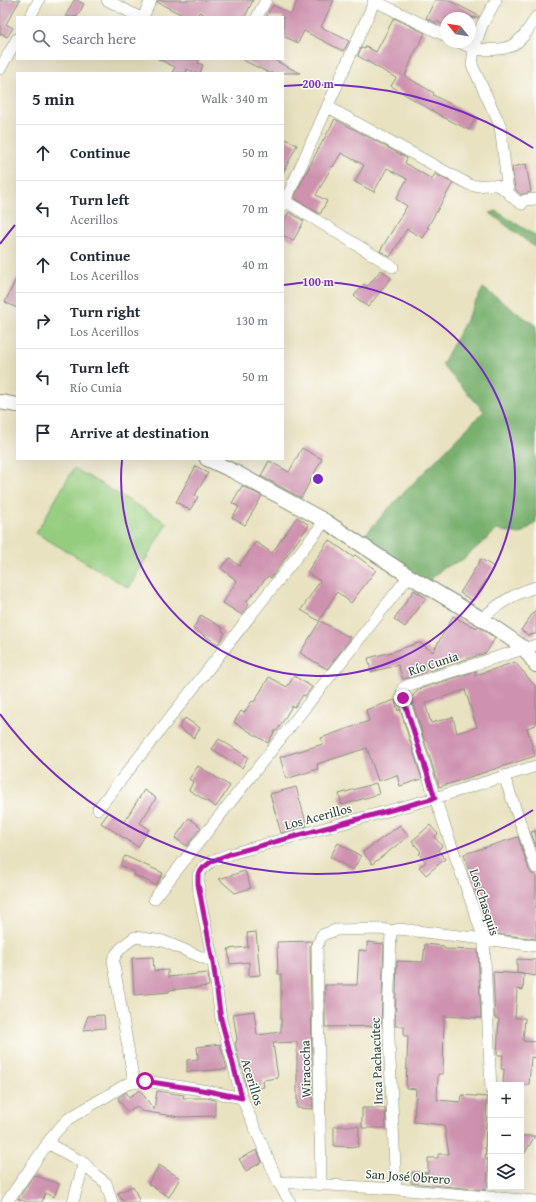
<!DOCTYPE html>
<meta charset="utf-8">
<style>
:root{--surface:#fff;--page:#f6f6f7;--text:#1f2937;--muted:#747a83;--line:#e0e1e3}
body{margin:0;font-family:"Gentium Book Plus",serif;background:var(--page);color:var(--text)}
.controls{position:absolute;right:12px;bottom:12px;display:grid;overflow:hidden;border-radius:0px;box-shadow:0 4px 16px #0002}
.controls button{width:36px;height:36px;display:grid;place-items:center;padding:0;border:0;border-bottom:1px solid var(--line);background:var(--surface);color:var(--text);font:20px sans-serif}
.compass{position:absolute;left:440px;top:12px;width:36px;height:36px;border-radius:50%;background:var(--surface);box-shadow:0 4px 16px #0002;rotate:300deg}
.stop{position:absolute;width:12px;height:12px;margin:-9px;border:3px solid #b5179e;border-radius:50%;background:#fff}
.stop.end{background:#b5179e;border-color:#fff;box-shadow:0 1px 4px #0008}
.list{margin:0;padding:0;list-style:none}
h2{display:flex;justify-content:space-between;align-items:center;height:52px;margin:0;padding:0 16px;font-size:17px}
h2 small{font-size:13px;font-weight:400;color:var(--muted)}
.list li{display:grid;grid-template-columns:26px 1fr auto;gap:12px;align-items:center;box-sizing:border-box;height:56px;padding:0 16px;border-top:1px solid var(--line)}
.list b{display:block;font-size:15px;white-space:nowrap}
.list p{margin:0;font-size:13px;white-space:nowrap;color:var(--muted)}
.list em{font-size:13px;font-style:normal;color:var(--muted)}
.icon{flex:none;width:22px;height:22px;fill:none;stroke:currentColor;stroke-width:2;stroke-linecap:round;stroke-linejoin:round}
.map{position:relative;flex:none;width:536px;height:1202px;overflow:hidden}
.search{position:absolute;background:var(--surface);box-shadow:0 4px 16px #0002;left:16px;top:16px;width:268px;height:44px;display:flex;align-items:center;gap:10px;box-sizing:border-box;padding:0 14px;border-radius:0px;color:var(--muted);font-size:15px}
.panel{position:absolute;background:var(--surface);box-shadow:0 4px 16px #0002;left:16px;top:72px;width:268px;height:388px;border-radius:0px}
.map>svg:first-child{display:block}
</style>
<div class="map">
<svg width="536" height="1202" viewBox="0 0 536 1202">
<rect width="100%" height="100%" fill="#fdfcf7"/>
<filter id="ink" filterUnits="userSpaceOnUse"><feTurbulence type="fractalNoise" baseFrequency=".025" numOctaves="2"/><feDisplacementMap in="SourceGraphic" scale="8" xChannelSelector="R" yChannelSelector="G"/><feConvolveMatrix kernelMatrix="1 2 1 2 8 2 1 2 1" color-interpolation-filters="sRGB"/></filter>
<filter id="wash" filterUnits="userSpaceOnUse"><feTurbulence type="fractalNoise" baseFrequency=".012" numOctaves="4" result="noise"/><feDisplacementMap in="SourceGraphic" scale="16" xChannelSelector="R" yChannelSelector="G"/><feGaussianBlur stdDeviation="0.9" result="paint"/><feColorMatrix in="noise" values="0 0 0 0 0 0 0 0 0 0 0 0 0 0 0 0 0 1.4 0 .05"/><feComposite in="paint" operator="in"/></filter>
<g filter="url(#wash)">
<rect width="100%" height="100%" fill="#e9e2c1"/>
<!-- green -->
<path fill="#95cd7f" stroke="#5a855a" d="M74 468 167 523 129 588 36 533Z"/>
<!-- forest -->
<path fill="#78b06e" stroke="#4c7651" d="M496 211 536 236V248L490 213Z
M483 288 536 326V523L520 534 497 530 462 560 443 568 425 585 358 543 388 509 484 411 442 365Z"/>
<g id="blocks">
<!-- building -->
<path fill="#ce92af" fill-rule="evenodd" d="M0 0H20L6 24 13 28 7 37 1 33 0 35Z
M74 0H77L84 4 77 17H65Z
M158 0H253L245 17H209L199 12 197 17H186L157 2Z
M298 0H334L321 27 349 41 345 49H344L343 51 304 31 298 43 283 36V17H266L273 5 291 14Z
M435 0H448L479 16 478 18H446V26L436 21V23L426 18Z
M394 18 425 33 413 56 405 76 434 93 433 95 476 117 469 130 443 117 391 86 396 78 358 56 361 48 365 49 366 46 376 52Z
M158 59H200L198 63 203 65 200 73H195L187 69 186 73H172L175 67Z
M241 59H272L300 73H269Z
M335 119 407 158 405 163 432 179 435 174 453 183 427 228H429L423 238 407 229 390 257 380 251 407 206 396 199 407 179 387 168 374 192 355 182 364 165 341 153 333 167 332 166 316 195 327 201 320 214 294 198 314 157Z
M283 138 297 145 283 173Z
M526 164 531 192 521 195 515 189 512 167Z
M289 212 304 221 293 241 283 235V222Z
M381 270 391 278 368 307 354 296 364 284 367 287Z
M17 277V308L5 302Z
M302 448 322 459 301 498 261 476 269 461 289 472Z
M196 466 208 473 195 495 198 497 190 510 176 502Z
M242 486 262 496 245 525 232 518 239 507 232 503Z
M297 517 309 525 271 578 268 576 246 602 249 604 242 615 223 603 237 581 221 568 230 558 239 566 256 542 272 553Z
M329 540 353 557 355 555 376 570 351 603 337 592 319 621 301 610 320 581 307 572Z
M481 559 494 567 473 601 460 593Z
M414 590 426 598 405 627 394 619Z
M536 609V634L528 635 521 630Z
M201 615 223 628 222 631 225 633 218 644 193 629Z
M453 616 471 626V625L477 628 478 626 495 638 486 653 403 679 398 665 371 672 368 658 392 652 418 643H420L433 652Z
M320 621 351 638 327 669 300 653Z
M515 662 536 687V725L527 728 535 756 439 787 411 698 419 689 477 671 474 676ZM465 690 477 727 457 733 453 717 431 723 425 703Z
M294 676 312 687 305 696 303 695 295 707 292 706 277 731H275L268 743 234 722 241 711 244 713 252 701 254 702 269 677 287 687Z
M395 700 398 711 400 709 422 779 400 786 397 775 378 781 367 748 317 764 318 769 286 779 280 757 323 744 321 738 369 721 366 710Z
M185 718 200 728 194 738 179 728Z
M219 739 248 757 242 768 212 749Z
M198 766 230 786 216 807 189 790 193 782 189 779Z
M376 783 379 794 342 805 339 794Z
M296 787 307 826 281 833 270 794Z
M144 790 156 798 140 823 149 829 138 847 101 823 109 812 124 822Z
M189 818 201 827 187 846 175 838Z
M400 825 409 836 372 864 363 852Z
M430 825 438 834 434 837 442 846 438 850 445 859 426 875 419 867 426 862 419 854 421 852 412 841Z
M536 831V847L531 832Z
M518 837 529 870 532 874 536 875V939L489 933 479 895H477L464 854Z
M338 843 361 856 353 870 330 857Z
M125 856 163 873 156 885 134 875 135 872 120 865Z
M245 871 251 888 235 893 219 879Z
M256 932 260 975 249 976V962L230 964 228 949 248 947 247 933Z
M312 941 310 946 313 1109 297 1108V1042L273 1043 278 1078 263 1080 264 1087 247 1089 243 1068H241L235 1043H236L237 1039 233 1014 254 1011 257 1035 281 1032V974H278L277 942Z
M367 942 384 944 381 1026 325 1027V985H357L359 950 367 951Z
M425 944 444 946V949L478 950 481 1018 444 1016 443 1074H438L437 1100 461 1102 462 1095 487 1097 485 1149H486L485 1159H488V1173L487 1188 485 1190 411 1183 412 1172 428 1173V1158H438V1154H449L444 1125 414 1122 416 1089 406 1088 408 1036H404V1026H395L397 961 423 962Z
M153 957 154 971 168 970V977L208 973 209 986 169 990V992L134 995 132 958Z
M517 959 536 960V976L517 973Z
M493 972 524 974 523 990 517 989 515 1018H525L523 1041 536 1042V1058L531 1057 529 1085H503L504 1069H501L503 1055H497L499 1019 495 1018Z
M104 1015 105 1028 83 1030 88 1016Z
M220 1044 227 1069 187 1072V1060L198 1059 197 1047Z
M140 1090 154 1110 157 1091 184 1095 183 1098H207L215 1100V1116L180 1117 141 1111 137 1106 127 1112 118 1098 126 1092 129 1097Z
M362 1108H385L386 1128H362Z
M334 1126H359L358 1147 334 1146Z
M521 1136H535L521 1159Z
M257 1150 262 1162 246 1171 239 1159Z
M159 1165 180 1178 169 1197 148 1184Z
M34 1175 59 1184 54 1197 45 1193 42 1202H26L18 1199Z
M133 1186 140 1202H123L118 1193Z"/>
</g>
</g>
<g filter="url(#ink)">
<use href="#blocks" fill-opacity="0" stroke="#84907a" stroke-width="1"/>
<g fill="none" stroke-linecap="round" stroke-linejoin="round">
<!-- minor casing -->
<g stroke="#84907a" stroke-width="12">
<path id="minor" d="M107 0 139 17
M373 0 446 36
M30 17 39 0
M143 17 151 0
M257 17 266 0
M459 42 474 49 482 25 496 0
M0 69 17 39
M328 107 470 185C480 188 489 182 499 186 508 190 513 200 522 204L525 200 536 199
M508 192 500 125 472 65 474 49C509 51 518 49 536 17
M285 201 393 267
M283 206 375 0
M482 619C497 604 516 593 536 587
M504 776 536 868
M98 809 325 521
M154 899 409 576
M391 931 388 1017 396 1189
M134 1083 113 960C117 950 126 943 135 937L163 941 213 962
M491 1090 484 939 435 798 402 693 403 688 409 685 536 645
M47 1143 84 1163 93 1173 106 1183 112 1202
M278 1182 396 1189 536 1201
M321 1184 317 946 322 935 336 930 381 929 391 931 399 929 484 939 536 946
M7 1202 54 1134 68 1119 127 1084 145 1081 208 1091 242 1098
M73 1202 84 1163
M290 1202 278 1182 242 1098 221 1019 213 962 199 894 198 875 203 868 212 861 230 854 435 798 536 766"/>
</g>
<!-- tertiary casing -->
<g stroke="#84907a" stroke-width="16">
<path id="tertiary" d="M0 402 17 405
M207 459 233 471 325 521 409 576 482 619 524 648 536 665"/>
</g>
<!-- minor -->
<use href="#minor" stroke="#fff" stroke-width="11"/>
<!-- tertiary -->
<use href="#tertiary" stroke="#fff" stroke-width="14"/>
</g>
</g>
<g fill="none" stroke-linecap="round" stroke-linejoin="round" filter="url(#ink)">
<!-- route -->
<path stroke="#b5179e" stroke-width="5" d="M145 1081 208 1091 242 1098 221 1019 213 962 198 884V875L203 868 212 861 230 854 435 798 403 698"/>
</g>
<!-- distance rings -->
<g fill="none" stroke="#7b2cbf" stroke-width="2">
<path d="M284 285A197 197 0 1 1 122 460"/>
<path d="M533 810A395 395 0 0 1 0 714M0 244A395 395 0 0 1 15 225M284 86A395 395 0 0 1 533 148"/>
</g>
<g text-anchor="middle" stroke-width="3" stroke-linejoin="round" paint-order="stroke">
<!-- street labels -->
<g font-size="13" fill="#1f3d34" stroke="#fdfcf7">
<text transform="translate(433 663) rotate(-18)" y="5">Río Cunia</text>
<text transform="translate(318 816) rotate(-15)" y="5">Los Acerillos</text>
<text transform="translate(485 902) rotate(72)" y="5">Los Chasquis</text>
<text transform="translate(376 1061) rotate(-92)" y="5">Inca Pachacútec</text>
<text transform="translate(305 1069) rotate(-91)" y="5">Wiracocha</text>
<text transform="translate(253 1082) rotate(73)" y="5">Acerillos</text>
<text transform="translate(408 1176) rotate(4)" y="5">San José Obrero</text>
</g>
</g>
<circle cx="318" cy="479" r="6" fill="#7b2cbf" stroke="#fdfcf7" stroke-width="2"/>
<g font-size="12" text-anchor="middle" font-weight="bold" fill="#7b2cbf" stroke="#fdfcf7" stroke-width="3" stroke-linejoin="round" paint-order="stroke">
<text x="318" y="88">200 m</text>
<text x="318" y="286">100 m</text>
</g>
</svg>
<div class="controls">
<button>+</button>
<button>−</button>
<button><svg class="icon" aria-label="layers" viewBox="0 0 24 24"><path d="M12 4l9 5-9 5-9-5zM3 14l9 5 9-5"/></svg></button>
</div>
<svg class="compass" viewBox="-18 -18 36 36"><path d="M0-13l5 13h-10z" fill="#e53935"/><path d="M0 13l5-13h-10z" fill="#747a83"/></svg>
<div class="stop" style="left:145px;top:1081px"></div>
<div class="stop end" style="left:403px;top:698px"></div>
<div class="search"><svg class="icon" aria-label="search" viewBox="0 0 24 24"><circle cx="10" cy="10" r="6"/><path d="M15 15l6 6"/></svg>Search here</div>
<section class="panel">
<h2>5 min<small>Walk · 340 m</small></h2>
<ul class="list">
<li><svg class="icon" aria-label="ahead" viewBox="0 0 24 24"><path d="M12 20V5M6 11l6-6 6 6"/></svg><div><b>Continue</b></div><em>50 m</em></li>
<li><svg class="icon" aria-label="left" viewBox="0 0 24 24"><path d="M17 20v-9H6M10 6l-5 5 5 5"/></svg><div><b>Turn left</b><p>Acerillos</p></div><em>70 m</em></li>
<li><svg class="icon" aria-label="ahead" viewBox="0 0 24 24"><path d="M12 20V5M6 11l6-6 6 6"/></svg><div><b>Continue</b><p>Los Acerillos</p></div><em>40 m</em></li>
<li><svg class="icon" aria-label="right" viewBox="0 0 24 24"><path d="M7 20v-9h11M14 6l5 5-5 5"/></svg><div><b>Turn right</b><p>Los Acerillos</p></div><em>130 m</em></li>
<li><svg class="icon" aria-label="left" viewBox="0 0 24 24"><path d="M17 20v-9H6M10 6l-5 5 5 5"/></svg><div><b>Turn left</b><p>Río Cunia</p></div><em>50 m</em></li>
<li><svg class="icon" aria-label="arrive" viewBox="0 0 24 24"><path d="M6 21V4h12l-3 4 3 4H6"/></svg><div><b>Arrive at destination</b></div></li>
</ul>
</section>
</div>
